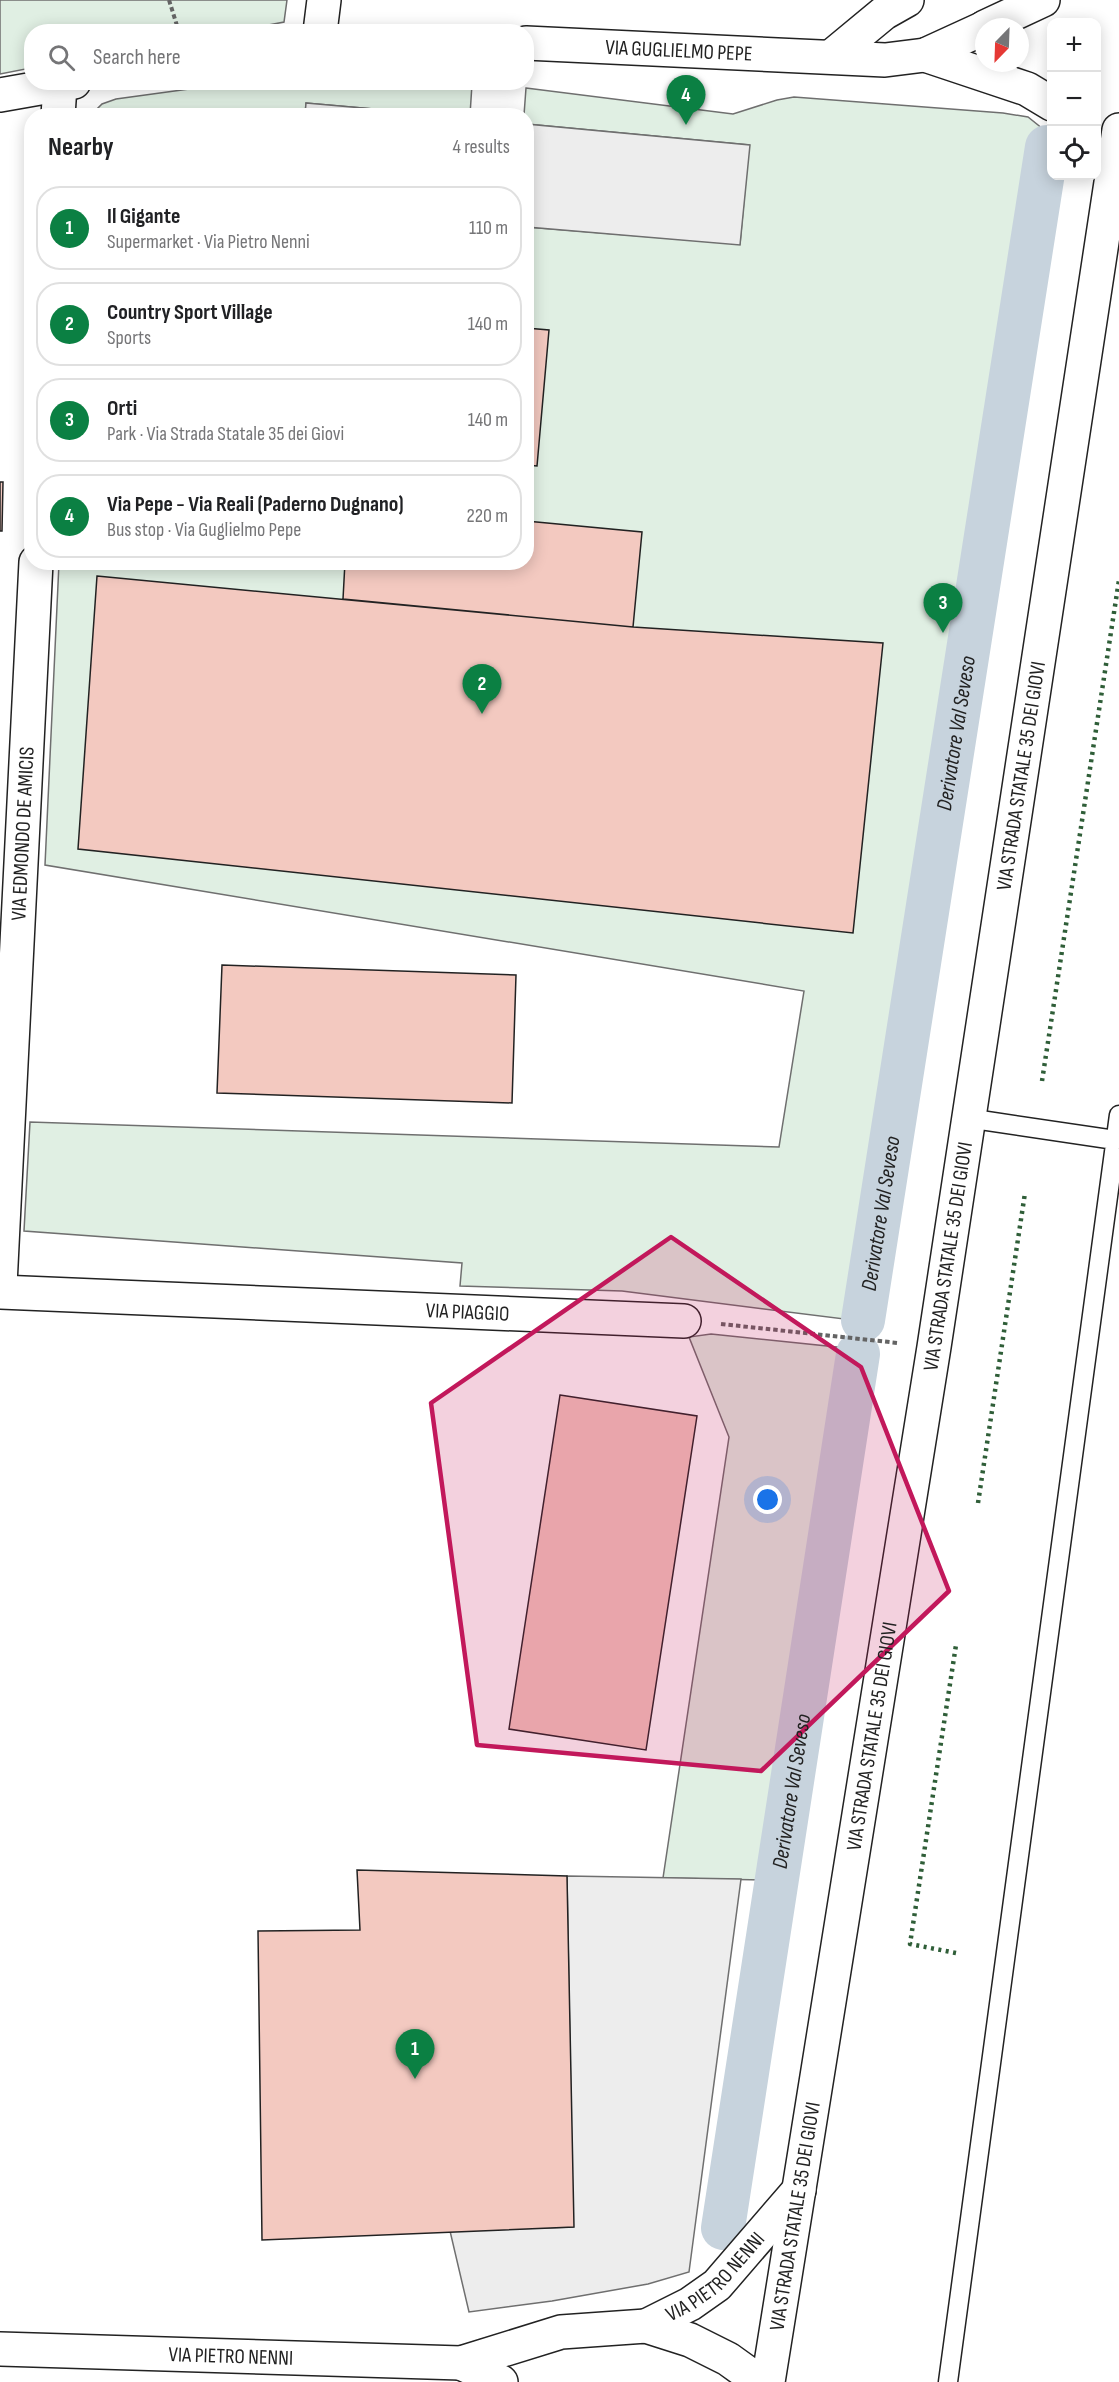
<!DOCTYPE html>
<meta charset="utf-8">
<style>
:root{--surface:#fff;--page:#f2f2f2;--text:#202124;--muted:#757577;--line:#e0e0e0;--accent:#0b8043}
body{margin:0;font-family:"Sofia Sans Condensed",sans-serif;background:var(--page);color:var(--text)}
.controls{position:absolute;right:18px;top:18px;display:grid;overflow:hidden;border-radius:12px;box-shadow:0 3px 15px #0003}
.controls button{width:54px;height:54px;display:grid;place-items:center;padding:0;border:0;border-bottom:2px solid var(--line);background:var(--surface);color:var(--text);font:30px sans-serif}
.compass{position:absolute;left:975px;top:18px;width:54px;height:54px;border-radius:50%;background:var(--surface);box-shadow:0 3px 15px #0003;rotate:203deg}
.you{position:absolute;left:768px;top:1500px;width:21px;height:21px;margin:-15px;border:4px solid #fff;border-radius:50%;background:#1a73e8;box-shadow:0 0 0 9px #1a73e833}
.badge{display:grid;place-items:center;width:39px;height:39px;border-radius:50%;background:var(--accent);color:#fff;font-size:20px;font-weight:700}
.pin{position:absolute;translate:-50% -50px;filter:drop-shadow(0 2px 3px #0008)}
.pin::after{content:'';position:absolute;top:32px;width:21px;height:18px;background:inherit;clip-path:polygon(0 0,100% 0,50% 100%)}
.list{margin:0;padding:0;list-style:none}
h2{display:flex;justify-content:space-between;align-items:center;height:78px;margin:0;padding:0 24px;font-size:26px}
h2 small{font-size:20px;font-weight:400;color:var(--muted)}
.list li{display:grid;grid-template-columns:39px 1fr auto;gap:18px;align-items:center;box-sizing:border-box;height:84px;margin:0 12px 12px;padding:0 12px;border:2px solid var(--line);border-radius:24px}
.list b{display:block;font-size:22px;white-space:nowrap}
.list p{margin:0;font-size:20px;white-space:nowrap;color:var(--muted)}
.list em{font-size:20px;font-style:normal;color:var(--muted)}
.icon{flex:none;width:33px;height:33px;fill:none;stroke:currentColor;stroke-width:2;stroke-linecap:round;stroke-linejoin:round}
.map{position:relative;flex:none;width:1119px;height:2382px;overflow:hidden}
.search{position:absolute;background:var(--surface);box-shadow:0 3px 15px #0003;left:24px;top:24px;width:510px;height:66px;display:flex;align-items:center;gap:15px;box-sizing:border-box;padding:0 21px;border-radius:24px;color:var(--muted);font-size:22px}
.panel{position:absolute;background:var(--surface);box-shadow:0 3px 15px #0003;left:24px;top:108px;width:510px;height:462px;border-radius:24px}
.map>svg:first-child{display:block}
</style>
<div class="map">
<svg width="1119" height="2382" viewBox="0 0 1119 2382">
<rect width="100%" height="100%" fill="#fff"/>
<!-- green -->
<path fill="#e0efe3" stroke="#6f6f6f" stroke-width="1.5" d="M0 0H287L284 22 232 32H32L31 68 0 74Z
M457 82 472 84 470 115H442L306 103 305 115 90 116 102 104 116 99 233 83Z
M526 88 733 114 777 100 794 97 1003 113 1028 117 1043 129 852 1320 622 1291 460 1286 462 1263 24 1231 30 1122 779 1147 804 991 45 865 59 563 526 562 527 227 740 244 749 145 527 124 526 116 524 115Z
M711 1334 846 1348 763 1880 663 1878 729 1437 689 1337Z"/>
<!-- parking -->
<path fill="#ededed" stroke="#6f6f6f" stroke-width="1.5" d="M306 103 442 115H305Z
M526 124 750 145 740 245 527 227Z
M567 1876 741 1879 689 2272 648 2284 552 2301 469 2312 450 2231 573 2227Z"/>
<g fill="none" stroke-linecap="round" stroke-linejoin="round">
<!-- canal -->
<g stroke="#c7d3dd" stroke-width="44">
<path id="s1" d="M863 1320 1047 147"/>
<path id="s2" d="M723 2228 858 1354"/>
</g>
</g>
<!-- building -->
<path fill="#f3c9c0" stroke="#222" stroke-width="1.5" d="M526 328 549 330 537 466 526 465Z
M0 482H3L2 531H0Z
M526 521 642 532 633 627 343 599 345 562H526Z
M97 576 633 627 883 643 853 933 78 849Z
M222 965 516 975 512 1103 217 1093Z
M560 1395 697 1416 646 1750 509 1729Z
M357 1870 567 1876 574 2227 262 2240 258 1931 360 1930Z"/>
<g fill="none" stroke-linecap="round" stroke-linejoin="round">
<!-- service casing -->
<g stroke="#222" stroke-width="21">
<path id="service" d="M967 1118 1115 1140
M948 2382 1119 1115"/>
</g>
<!-- minor casing -->
<g stroke="#222" stroke-width="36">
<g id="minor">
<path d="M0 95 74 82"/>
<path d="M58 116 60 85"/>
<path id="s3" d="M0 1285 36 562"/>
<path id="s4" d="M0 1292 684 1321"/>
<path id="s5" d="M646 2326 690 2304 717 2285 799 2190"/>
<path id="s6" d="M0 2349 461 2363 561 2332 646 2326 690 2340 728 2359 760 2382"/>
<path d="M461 2363 501 2382"/>
</g>
</g>
<!-- tertiary casing -->
<g stroke="#222" stroke-width="36">
<g id="tertiary">
<path d="M985 27 1043 0"/>
<path d="M320 32 324 0"/>
<path id="s7" d="M526 43 885 60 925 55 984 28"/>
<path d="M925 55 1027 89 1052 104"/>
<path d="M832 56 884 13 907 0"/>
</g>
</g>
<!-- secondary casing -->
<g stroke="#222" stroke-width="36">
<g id="secondary">
<path id="s8" d="M768 2382 934 1347 1119 130"/>
</g>
</g>
<!-- path -->
<path stroke="#646464" stroke-width="4" stroke-dasharray="4.5 3" stroke-linecap="butt" d="M169 0 179 32
M721 1324 898 1343"/>
<!-- service -->
<use href="#service" stroke="#fff" stroke-width="18"/>
<!-- minor -->
<use href="#minor" stroke="#fff" stroke-width="33"/>
<!-- tertiary -->
<use href="#tertiary" stroke="#fff" stroke-width="33"/>
<!-- secondary -->
<use href="#secondary" stroke="#fff" stroke-width="33"/>
<!-- hedge -->
<path stroke="#2f5e38" stroke-width="4.5" stroke-dasharray="3 4.5" stroke-linecap="butt" d="M1042 1081 1119 580
M978 1503 1025 1193
M956 1953 910 1944 956 1645"/>
</g>
<!-- marked area -->
<path fill="#c2185b" fill-opacity="0.2" stroke="#c2185b" stroke-width="4.5" stroke-linejoin="round" d="M671 1237 861 1367 949 1591 761 1771 477 1745 431 1403Z"/>
<g text-anchor="middle" stroke-width="4.5" stroke-linejoin="round" paint-order="stroke">
<!-- street labels -->
<g font-size="21" fill="#222" stroke="#fff">
<text dy="7" stroke="none"><textPath href="#s7" startOffset="153">VIA GUGLIELMO PEPE</textPath></text>
<text dy="7" stroke="none"><textPath href="#s8" startOffset="1626">VIA STRADA STATALE 35 DEI GIOVI</textPath></text>
<text dy="7" stroke="none"><textPath href="#s3" startOffset="452">VIA EDMONDO DE AMICIS</textPath></text>
<text dy="7" stroke="none"><textPath href="#s8" startOffset="1140">VIA STRADA STATALE 35 DEI GIOVI</textPath></text>
<text dy="7" stroke="none"><textPath href="#s4" startOffset="468">VIA PIAGGIO</textPath></text>
<text dy="7" stroke="none"><textPath href="#s8" startOffset="654">VIA STRADA STATALE 35 DEI GIOVI</textPath></text>
<text dy="7" stroke="none"><textPath href="#s8" startOffset="168">VIA STRADA STATALE 35 DEI GIOVI</textPath></text>
<text dy="7" stroke="none"><textPath href="#s5" startOffset="86">VIA PIETRO NENNI</textPath></text>
<text dy="7" stroke="none"><textPath href="#s6" startOffset="231">VIA PIETRO NENNI</textPath></text>
</g>
<!-- water labels -->
<g font-size="22" font-style="italic" fill="#222" stroke="#fff">
<text dy="8" stroke="none"><textPath href="#s1" startOffset="594">Derivatore Val Seveso</textPath></text>
<text dy="8" stroke="none"><textPath href="#s1" startOffset="108">Derivatore Val Seveso</textPath></text>
<text dy="8" stroke="none"><textPath href="#s2" startOffset="442">Derivatore Val Seveso</textPath></text>
</g>
</g>
</svg>
<div class="controls">
<button>+</button>
<button>−</button>
<button><svg class="icon" aria-label="locate" viewBox="0 0 24 24"><circle cx="12" cy="12" r="6"/><path d="M12 2v4M12 18v4M2 12h4M18 12h4"/></svg></button>
</div>
<svg class="compass" viewBox="-18 -18 36 36"><path d="M0-13l5 13h-10z" fill="#e53935"/><path d="M0 13l5-13h-10z" fill="#757577"/></svg>
<div class="you"></div>
<div class="pin badge" style="left:415px;top:2079px">1</div>
<div class="pin badge" style="left:482px;top:714px">2</div>
<div class="pin badge" style="left:943px;top:633px">3</div>
<div class="pin badge" style="left:686px;top:125px">4</div>
<div class="search"><svg class="icon" aria-label="search" viewBox="0 0 24 24"><circle cx="10" cy="10" r="6"/><path d="M15 15l6 6"/></svg>Search here</div>
<section class="panel">
<h2>Nearby<small>4 results</small></h2>
<ul class="list">
<li><span class="badge">1</span><div><b>Il Gigante</b><p>Supermarket · Via Pietro Nenni</p></div><em>110 m</em></li>
<li><span class="badge">2</span><div><b>Country Sport Village</b><p>Sports</p></div><em>140 m</em></li>
<li><span class="badge">3</span><div><b>Orti</b><p>Park · Via Strada Statale 35 dei Giovi</p></div><em>140 m</em></li>
<li><span class="badge">4</span><div><b>Via Pepe - Via Reali (Paderno Dugnano)</b><p>Bus stop · Via Guglielmo Pepe</p></div><em>220 m</em></li>
</ul>
</section>
</div>
